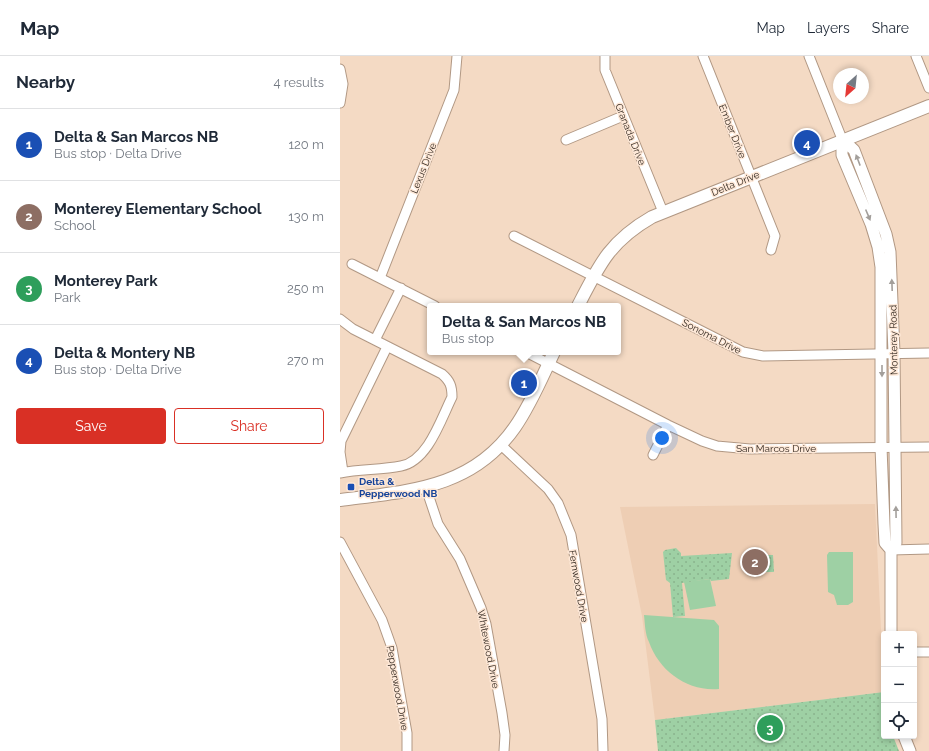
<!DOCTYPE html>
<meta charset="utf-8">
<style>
:root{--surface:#fff;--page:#f6f6f7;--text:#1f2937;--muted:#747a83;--line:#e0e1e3;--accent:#d93025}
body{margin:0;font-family:Raleway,sans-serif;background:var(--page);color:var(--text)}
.controls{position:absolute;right:12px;bottom:12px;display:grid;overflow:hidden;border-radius:4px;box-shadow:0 2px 6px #0003}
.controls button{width:36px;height:36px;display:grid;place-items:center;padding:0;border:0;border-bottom:1px solid var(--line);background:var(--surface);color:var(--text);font:20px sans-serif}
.compass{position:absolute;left:493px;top:12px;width:36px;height:36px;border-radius:50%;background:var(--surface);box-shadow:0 2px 6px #0003;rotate:207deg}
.you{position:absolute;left:322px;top:382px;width:14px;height:14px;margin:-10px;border:3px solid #fff;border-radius:50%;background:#1a73e8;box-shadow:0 0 0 6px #1a73e833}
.badge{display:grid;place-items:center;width:26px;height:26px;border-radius:50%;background:var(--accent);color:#fff;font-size:13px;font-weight:700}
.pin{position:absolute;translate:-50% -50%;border:2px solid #fff;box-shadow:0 1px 4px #0006}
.popup{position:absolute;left:87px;top:247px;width:194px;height:52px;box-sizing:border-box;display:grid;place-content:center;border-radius:4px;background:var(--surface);filter:drop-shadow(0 1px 3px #0005);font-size:13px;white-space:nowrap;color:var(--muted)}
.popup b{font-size:15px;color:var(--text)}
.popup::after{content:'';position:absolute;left:50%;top:100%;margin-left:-8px;border:8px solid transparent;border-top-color:var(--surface)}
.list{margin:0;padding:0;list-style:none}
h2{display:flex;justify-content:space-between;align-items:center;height:52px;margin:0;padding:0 16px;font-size:17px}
h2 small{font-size:13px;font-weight:400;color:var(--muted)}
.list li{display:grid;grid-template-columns:26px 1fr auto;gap:12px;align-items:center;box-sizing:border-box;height:72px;padding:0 16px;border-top:1px solid var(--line)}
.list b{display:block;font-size:15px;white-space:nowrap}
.list p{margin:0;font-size:13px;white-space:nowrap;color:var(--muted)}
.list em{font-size:13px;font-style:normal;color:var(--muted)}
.actions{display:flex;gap:8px;padding:12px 16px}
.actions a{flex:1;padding:9px 0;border:1px solid var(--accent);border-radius:4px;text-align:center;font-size:14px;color:var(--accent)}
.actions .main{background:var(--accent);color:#fff}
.icon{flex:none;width:22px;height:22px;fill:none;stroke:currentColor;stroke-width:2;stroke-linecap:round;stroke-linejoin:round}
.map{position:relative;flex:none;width:589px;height:695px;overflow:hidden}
header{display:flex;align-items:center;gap:24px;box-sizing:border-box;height:56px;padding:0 20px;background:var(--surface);border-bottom:1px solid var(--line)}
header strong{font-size:19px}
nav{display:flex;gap:22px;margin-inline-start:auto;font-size:14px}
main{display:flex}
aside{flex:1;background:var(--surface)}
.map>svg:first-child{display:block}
</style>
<header>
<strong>Map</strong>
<nav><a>Map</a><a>Layers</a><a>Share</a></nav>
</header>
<main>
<aside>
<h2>Nearby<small>4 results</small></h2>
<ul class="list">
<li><span class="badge" style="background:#1a4fb4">1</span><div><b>Delta &amp; San Marcos NB</b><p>Bus stop · Delta Drive</p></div><em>120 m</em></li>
<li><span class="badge" style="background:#8d6e63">2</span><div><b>Monterey Elementary School</b><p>School</p></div><em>130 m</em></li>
<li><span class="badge" style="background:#2e9e5b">3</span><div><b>Monterey Park</b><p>Park</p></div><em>250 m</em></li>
<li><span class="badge" style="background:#1a4fb4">4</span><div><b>Delta &amp; Montery NB</b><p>Bus stop · Delta Drive</p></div><em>270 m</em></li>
</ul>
<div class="actions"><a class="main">Save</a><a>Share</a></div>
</aside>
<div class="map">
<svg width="589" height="695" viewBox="0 0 589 695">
<defs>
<pattern id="park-dots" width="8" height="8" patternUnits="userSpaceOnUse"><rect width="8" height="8" fill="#9ed0a4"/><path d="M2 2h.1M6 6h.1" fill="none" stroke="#89b38d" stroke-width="1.8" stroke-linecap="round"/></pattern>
</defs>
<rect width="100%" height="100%" fill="#f4dac4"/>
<!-- built -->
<path fill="#eeceb4" d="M535 448 544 636 315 664 302 560 280 451Z"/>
<!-- green -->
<path fill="#9ed0a4" d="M489 496H513V546L508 549H497L494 539 488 536 487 499Z
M370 523 376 550 350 554 344 526Z
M304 559 374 564 379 570V633C348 636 319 615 309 586 305 578 305 568 304 559Z"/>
<!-- park -->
<path fill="url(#park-dots)" d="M336 492 341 497V500L392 497 389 523 371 525 370 523 342 527 345 560 333 561 330 527 326 524 323 496 325 494Z
M420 499H433L434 516H421Z
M544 636V680H553L559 695H318L315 664Z"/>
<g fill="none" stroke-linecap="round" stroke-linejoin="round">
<!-- minor casing -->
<g stroke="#b19884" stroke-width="11">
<path id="minor" d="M265 0V14L323 156
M363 0 435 180 431 194
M469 0 502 83
M576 0 589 32
M0 13 3 28 0 47
M226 84 283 60
M174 180 403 296 423 300 589 297
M12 208 95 250
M40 222 114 34 117 0
M0 263 13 273 102 318C110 325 112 330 112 341 101 363 88 405 61 410 41 414 20 413 0 417
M35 284 61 232
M186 296 328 369 362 385 377 390 410 393 589 391
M161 389 208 433 218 447 231 479 262 663 263 695
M313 399 328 369
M3 416 0 396 1 385 47 291
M86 432 98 468 120 503 141 552 146 568 162 657 165 679 164 695
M0 486 42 564 52 592 67 677V695
M551 494 589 493
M574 596H589"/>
</g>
<!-- tertiary casing -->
<g stroke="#b19884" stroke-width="13">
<path id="tertiary" d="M502 83 514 94 546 178 550 196 554 297 556 487 551 494V578
M502 83V99L531 168 538 191 541 211V391L544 468 545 487 551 494
M564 680 570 695"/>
</g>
<!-- secondary casing -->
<g stroke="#b19884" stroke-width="14">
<path id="secondary" d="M238 250C259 209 270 185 312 161L589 50
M0 444C68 435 132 433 175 371 191 348 202 321 214 296"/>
</g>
<!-- minor -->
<use href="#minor" stroke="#fff" stroke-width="9"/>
<!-- tertiary -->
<use href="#tertiary" stroke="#fff" stroke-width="11"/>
<!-- secondary -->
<use href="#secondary" stroke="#fff" stroke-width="12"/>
</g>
<!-- one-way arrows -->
<defs><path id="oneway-solid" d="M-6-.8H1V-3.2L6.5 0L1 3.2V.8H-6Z"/></defs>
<g fill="#a39f9b">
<use href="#oneway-solid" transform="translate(518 104) rotate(-111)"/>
<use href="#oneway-solid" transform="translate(528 159) rotate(67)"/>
<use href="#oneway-solid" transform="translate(552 229) rotate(-92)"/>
<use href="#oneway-solid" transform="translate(542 315) rotate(90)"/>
<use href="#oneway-solid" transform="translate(556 456) rotate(-91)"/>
</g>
<!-- markers -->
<rect fill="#1a4fb4" stroke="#fee8d7" stroke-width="1.5" x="7" y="427" width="8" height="8" rx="2"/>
<g text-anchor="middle" stroke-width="3" stroke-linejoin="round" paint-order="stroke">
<!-- street labels -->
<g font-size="10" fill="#332921" stroke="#fee8d7">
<text transform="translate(393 75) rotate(68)" y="4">Ember Drive</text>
<text transform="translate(291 78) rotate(68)" y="4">Granada Drive</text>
<text transform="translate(83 112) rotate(-68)" y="4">Lexus Drive</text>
<text transform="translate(395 127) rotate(-22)" y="4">Delta Drive</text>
<text transform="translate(372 280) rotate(27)" y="4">Sonoma Drive</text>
<text transform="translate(553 284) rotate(-91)" y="4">Monterey Road</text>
<text x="436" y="396">San Marcos Drive</text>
<text transform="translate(239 530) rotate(80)" y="4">Fernwood Drive</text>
<text transform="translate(149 593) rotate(79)" y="4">Whitewood Drive</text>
<text transform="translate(58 632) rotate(80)" y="4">Pepperwood Drive</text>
</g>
<!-- transit labels -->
<g font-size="10" font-weight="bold" fill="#164399" stroke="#fee8d7" text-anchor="start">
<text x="19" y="429">Delta &amp;<tspan x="19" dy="12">Pepperwood NB</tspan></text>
</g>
</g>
</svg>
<div class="controls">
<button>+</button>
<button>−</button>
<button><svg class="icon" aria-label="locate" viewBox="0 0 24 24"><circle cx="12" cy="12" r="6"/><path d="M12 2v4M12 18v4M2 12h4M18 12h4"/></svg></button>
</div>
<svg class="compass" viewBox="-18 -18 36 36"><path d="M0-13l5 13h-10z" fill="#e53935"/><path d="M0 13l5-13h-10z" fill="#747a83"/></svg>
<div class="you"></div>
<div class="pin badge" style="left:184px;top:327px;background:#1a4fb4">1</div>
<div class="popup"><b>Delta &amp; San Marcos NB</b>Bus stop</div>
<div class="pin badge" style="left:415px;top:506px;background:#8d6e63">2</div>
<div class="pin badge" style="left:430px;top:672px;background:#2e9e5b">3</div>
<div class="pin badge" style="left:467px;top:87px;background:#1a4fb4">4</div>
</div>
</main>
